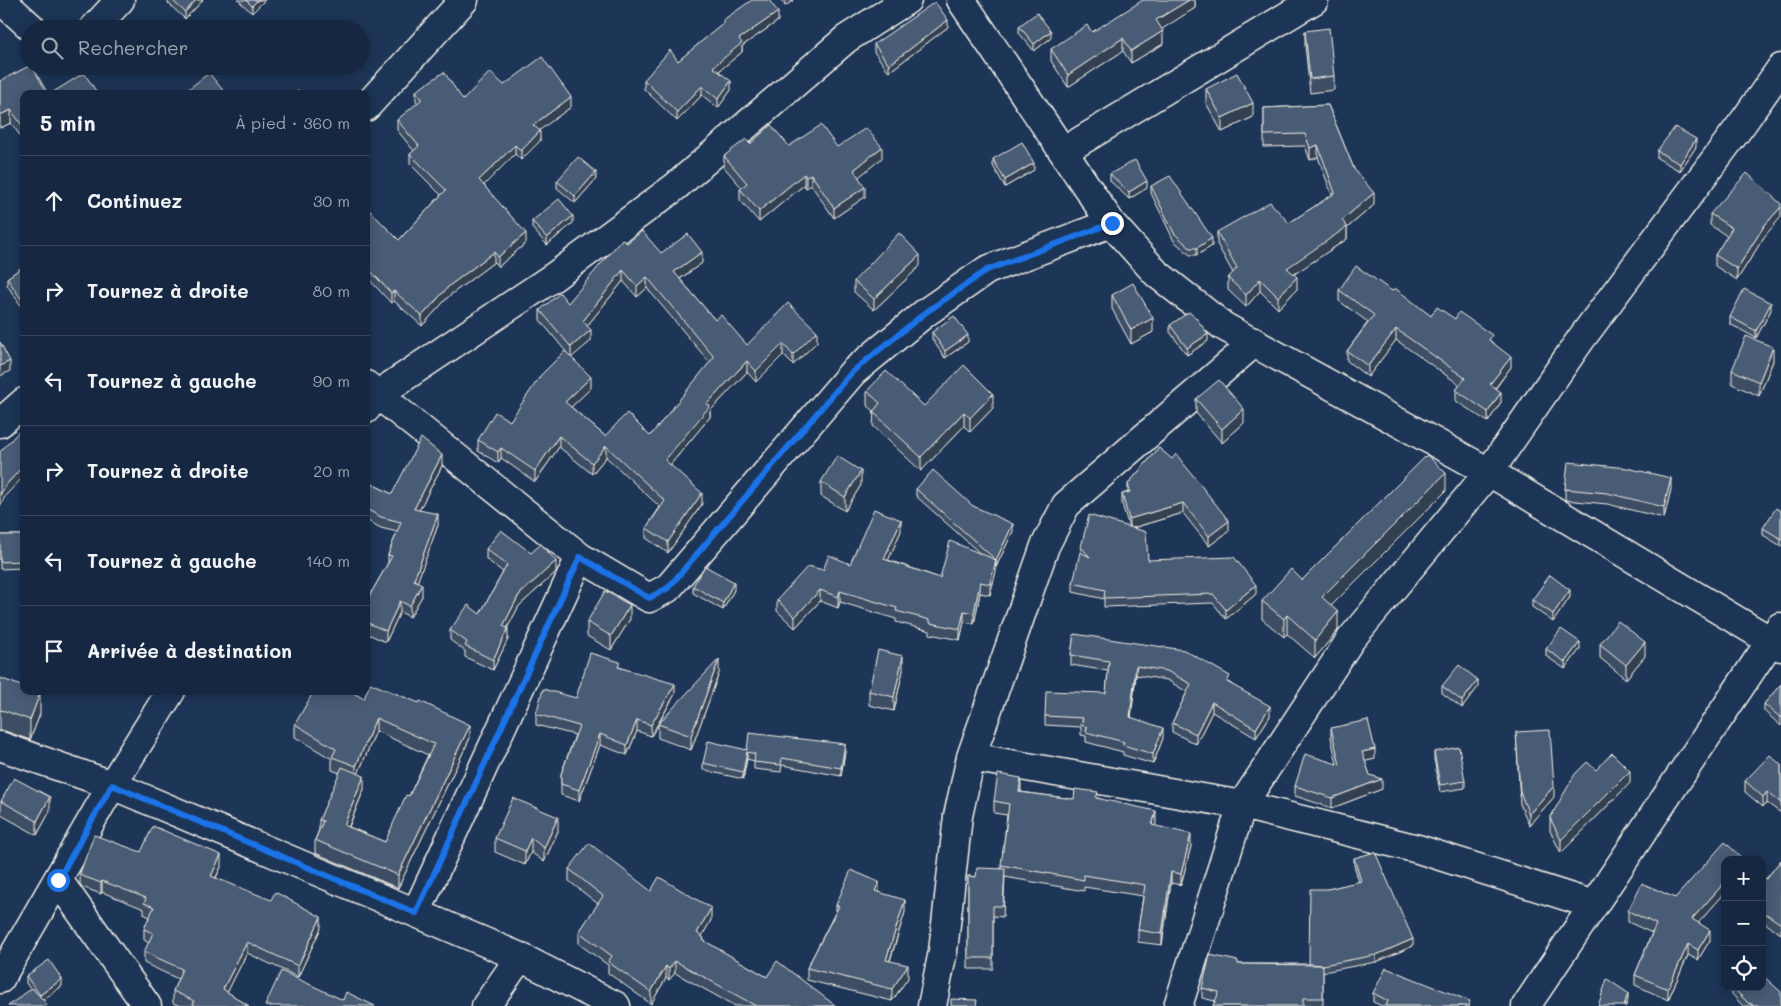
<!DOCTYPE html>
<html lang="fr">
<meta charset="utf-8">
<style>
:root{--surface:#162841;--page:#1f3048;--text:#f1f3f6;--muted:#9ea6b1;--line:#35445a}
body{margin:0;font-family:Mali,sans-serif;background:var(--page);color:var(--text)}
.controls{position:absolute;right:15px;bottom:15px;display:grid;overflow:hidden;border-radius:10px;box-shadow:0 2px 12px #0003}
.controls button{width:45px;height:45px;display:grid;place-items:center;padding:0;border:0;border-bottom:1px solid var(--line);background:var(--surface);color:var(--text);font:25px sans-serif}
.stop{position:absolute;width:15px;height:15px;margin:-11px;border:4px solid #1a73e8;border-radius:50%;background:#fff}
.stop.end{background:#1a73e8;border-color:#fff;box-shadow:0 1px 5px #0008}
.list{margin:0;padding:0;list-style:none}
h2{display:flex;justify-content:space-between;align-items:center;height:65px;margin:0;padding:0 20px;font-size:21px}
h2 small{font-size:16px;font-weight:400;color:var(--muted)}
.list li{display:grid;grid-template-columns:32px 1fr auto;gap:15px;align-items:center;box-sizing:border-box;height:90px;padding:0 20px;border-top:1px solid var(--line)}
.list b{display:block;font-size:19px;white-space:nowrap}
.list em{font-size:16px;font-style:normal;color:var(--muted)}
.icon{flex:none;width:28px;height:28px;fill:none;stroke:currentColor;stroke-width:2;stroke-linecap:round;stroke-linejoin:round}
.map{position:relative;flex:none;width:1781px;height:1006px;overflow:hidden}
.search{position:absolute;background:var(--surface);box-shadow:0 2px 12px #0003;left:20px;top:20px;width:350px;height:55px;display:flex;align-items:center;gap:12px;box-sizing:border-box;padding:0 18px;border-radius:28px;color:var(--muted);font-size:19px}
.panel{position:absolute;background:var(--surface);box-shadow:0 2px 12px #0003;left:20px;top:90px;width:350px;height:605px;border-radius:10px}
.map>svg:first-child{display:block}
</style>
<div class="map">
<svg width="1781" height="1006" viewBox="0 0 1781 1006">
<rect width="100%" height="100%" fill="#1d3557"/>
<filter id="ink" filterUnits="userSpaceOnUse"><feTurbulence type="fractalNoise" baseFrequency=".02" numOctaves="2"/><feDisplacementMap in="SourceGraphic" scale="10" xChannelSelector="R" yChannelSelector="G"/><feConvolveMatrix kernelMatrix="1 2 1 2 8 2 1 2 1" color-interpolation-filters="sRGB"/></filter>
<g filter="url(#ink)">
<g fill="none" stroke-linecap="round" stroke-linejoin="round">
<!-- minor casing -->
<g stroke="#f4f1e8" stroke-width="31">
<path id="minor" d="M1 0 33 29
M961 0 1111 223
M93 29 120 0
M366 107 464 0
M1064 151 1314 0
M366 385 580 557 416 913
M366 409 377 395 555 276 675 187 846 39 907 0
M0 423 24 402
M580 557 649 598 668 588 853 372 925 313 987 270 1111 223 1156 273 1223 326 1489 472 1781 647
M0 746 112 785 416 913 520 957 616 1006
M971 757 1242 805 1418 849 1594 905
M58 880 147 1006
M0 979 112 785 171 691
M486 1006 520 957
M932 1006 943 951 958 816 971 757 1045 546 1066 505 1255 342
M1178 1006 1242 805 1351 639 1489 472 1581 339 1744 121 1781 68
M1526 1006 1780 627"/>
</g>
<!-- minor -->
<use href="#minor" stroke="#1d3557" stroke-width="28"/>
</g>
<!-- wall -->
<path fill="#3e4e64" stroke="#f4f1e8" fill-rule="evenodd" d="M168 0H203L185 19 168 3Z
M238 0H265L252 13Z
M781 0H794L785 6Z
M1195 0V8L1161 29 1163 44 1131 63 1123 51 1068 87 1051 61V49L1092 32Z
M723 20 778 21 742 46V52L719 71 731 90 718 108 702 95 677 121 644 89V80L678 61 723 24Z
M1019 26 1051 38 1034 51 1019 33Z
M948 27 889 72 874 52V44Z
M1305 31 1334 76V90L1310 93 1305 45Z
M0 81 24 94V141L11 123 0 128Z
M504 85 571 107 539 130 540 141 521 160 515 154 484 185 526 243 498 267 494 262 449 296 422 326 394 301 391 303 366 276V211L399 240 441 195 410 164V154L414 151 397 130V120L418 103 416 101V91L463 100Z
M1206 89 1253 117 1222 132 1206 103Z
M1328 105 1354 169 1374 205 1347 228V239L1294 274 1297 289 1278 309 1260 291 1246 307 1228 290V278L1233 273 1217 244V232L1289 223 1332 195 1318 157 1310 160 1305 146 1264 147V108Z
M750 144 789 146 837 147 882 158 858 177 865 197 834 218 811 185 806 188 804 185 759 222 740 200V189L742 188 724 167V156Z
M1696 147 1680 171 1657 158V151Z
M993 159 1034 170 1005 187 993 166Z
M1110 174 1147 188 1129 199 1110 181Z
M596 179 575 203 557 188V181Z
M1151 186 1212 246 1197 255H1190L1174 241 1151 193Z
M1710 214 1764 237 1737 280 1715 266V255L1727 236 1710 225Z
M532 221 573 223 547 245 532 228Z
M627 243 661 253 702 263 680 279 715 320 747 345 817 342 793 365 783 355 756 382 747 372 710 411V417L670 465 702 504 668 553 646 538V528L660 507 606 457 592 474 559 447 535 482 501 458 498 463 478 451V440L510 421 567 353 540 320V310L568 303ZM623 281 637 297 647 288 710 363 650 436H605L571 407 591 388 571 357 591 341 587 326Z
M24 266V310L7 285V278Z
M920 266 874 310 854 292V281Z
M1339 290 1392 291 1431 316 1455 319 1492 342 1511 367 1496 388 1501 402 1488 422 1456 401V390L1460 385 1396 340 1368 377 1347 361V351L1368 322 1339 301Z
M1112 295 1153 332 1131 344 1112 309Z
M1771 310 1756 338 1730 324V317Z
M1170 325 1208 341 1187 355 1170 332Z
M932 332 968 342 945 358 932 339Z
M1773 361 1759 396 1732 384V370Z
M867 391 924 406 993 408 970 432 964 426 921 471 873 426 874 411 867 405Z
M1196 399 1244 423 1222 443 1196 413Z
M1159 448 1229 531 1209 546 1183 513 1133 528 1148 560 1256 594 1226 619 1213 603 1104 607V599L1073 592V583L1081 553V547L1129 527 1122 504V494L1128 492V484Z
M442 466 419 510 438 525 417 582 422 596 410 617 400 612 386 642 368 634 366 602 388 563V555L397 532 381 528 366 520V481L392 494Z
M821 482 861 485 845 511 821 496Z
M916 489 973 506 1013 531 996 567V571L990 595 980 593 974 624 964 622 960 640 930 634V631L896 622V619L840 602 838 608 820 601 795 628 777 611V600L823 570 850 564 901 531 888 560 940 578 982 555 916 496Z
M1565 489H1671L1664 518 1607 504 1565 500Z
M1446 491 1331 606 1338 630 1315 658 1287 634 1284 637 1262 619V601L1302 580Z
M1781 511V546L1763 535V528Z
M0 535H22L23 568 0 569Z
M486 549 556 572 519 606 507 628 508 639 493 670 465 657V651L450 640V630L480 614 503 572 486 559Z
M693 586 734 590 723 610 693 593Z
M1570 597 1553 622 1532 607V600Z
M630 619 611 650 587 636V622Z
M1074 634 1230 683 1270 716 1256 738 1212 712 1196 744 1172 732V723L1187 692 1167 680 1136 675 1131 717 1163 738 1153 764 1123 755V752L1086 742V736L1081 735V727L1045 725V716L1106 693 1108 671 1071 665V655Z
M1600 644 1645 656 1626 679 1600 658Z
M1546 649H1580L1565 669 1546 656Z
M620 667 675 694 659 723 719 673 691 750 658 738V725L651 736 637 731 627 755 600 745 579 801 561 795V774L575 735 536 725V714L576 698Z
M903 670 894 711 869 705V691Z
M0 678 40 714 30 740 5 731H0Z
M1781 684V726L1764 711V704Z
M1442 686 1478 687 1462 708 1442 693Z
M364 699 470 738 398 888 315 853V840L319 830V820L340 773 332 770V759L295 737V724ZM376 731 428 755 409 796 385 842 349 827 364 789 358 774Z
M1331 728 1375 759 1365 761 1370 775 1382 789 1332 808 1295 796V786L1337 764 1331 738Z
M1516 732 1554 797 1529 825 1520 804Z
M747 750 845 752 841 776 782 765 781 772 754 769V761L747 759 743 779 703 770V763Z
M1434 752 1465 781V788L1440 792 1434 759Z
M1781 765V813L1767 803 1763 807 1745 792V781Z
M1596 770 1630 783 1561 853 1550 831V818Z
M1021 789V792L1074 799 1098 798 1156 823 1155 826 1191 846 1181 885 1171 883 1162 945 1138 942V930L1143 896 1084 887V891L1005 877 1003 917 993 916V969H968V876L976 877 1001 869 1007 815 994 813V801Z
M1 801 50 811 37 835 1 815Z
M558 831 544 862 531 852 525 865 495 852V838Z
M141 852 221 867 216 878 321 928 298 977 247 953 227 992 249 1006H181L173 1003V991L178 979 144 963V952L149 943 144 940V929L149 917 144 914V909L102 892 101 894 82 887 80 884V873Z
M1354 858 1413 946 1376 962 1323 972V1006H1213L1215 1001 1202 998V988L1238 964H1309L1328 889 1359 882 1354 865Z
M1725 860V894H1724L1698 923 1710 940 1698 960 1688 955 1668 1000 1635 985V975L1652 933 1628 922V911L1675 898Z
M1781 860V934L1762 921V876L1766 879Z
M569 869 651 891 711 920 702 936 704 941 767 977 836 1006H735L675 973 669 980 666 978 651 1004 608 973V965L579 944V932L598 904 569 881Z
M879 892 905 912 890 961 908 978 892 1001 807 980V968L836 911V905Z
M26 976 62 986 43 1000 47 1006 30 989 26 983Z
M1732 987 1781 1006H1743L1732 994Z
M1373 993 1470 1006H1382L1373 1002Z"/>
<!-- shaded-wall -->
<path fill="#324051" stroke="#f4f1e8" d="M196 0H203L185 19V12Z
M258 0H265L252 13V6Z
M785 0H794L785 6Z
M1189 0H1195V8L1156 33V20Z
M778 12V21L742 46V52L713 76V67L739 39Z
M948 20V27L889 72V65Z
M1051 31V38L1034 51V44Z
M1163 31V44L1131 63V51Z
M1123 38V51L1068 87V75Z
M731 81V90L718 108V99Z
M702 86V95L677 121V112Z
M571 97V107L533 135V125Z
M1253 103V117L1222 132V118Z
M11 110V123L0 128V115Z
M540 131V141L521 160V151Z
M1696 139V147L1680 171V164Z
M515 145V154L479 190V180Z
M1318 145V157L1310 160V148Z
M882 147V158L854 181V170Z
M1034 163V170L1005 187V180Z
M596 172V179L575 203V196Z
M804 174V185L759 222V211Z
M811 174V185L806 188V177Z
M1147 181V188L1129 199V192Z
M865 187V197L834 218V208Z
M1374 193V205L1347 228V239L1287 279V268L1342 220Z
M1781 207V217L1764 237 1737 280V269L1764 226Z
M573 216V223L547 245V238Z
M526 233V243L498 267V257Z
M1212 238V246L1197 255V248Z
M494 252V262L449 296 422 326V316L449 286Z
M702 252V263L674 283V272Z
M920 255V266L874 310V299Z
M623 270V281L583 331V321Z
M647 277V288L637 297V286Z
M1297 277V289L1278 309V297Z
M1260 279V291L1246 307V295Z
M394 291V301L391 303V293Z
M1771 303V310L1756 338V331Z
M1153 318V332L1131 344V330Z
M1396 329V340L1368 377V366Z
M591 330V341L571 358V347Z
M817 331V342L793 365V355Z
M1208 334V341L1187 355V348Z
M968 335V342L945 358V351Z
M783 344V355L756 382V371Z
M1773 347V361L1759 396V382Z
M1511 357V367L1490 395V384Z
M10 361V371L0 376V366Z
M747 361V372L710 411V417L665 471V460L707 404Z
M591 377V388L565 413V402Z
M1501 392V402L1488 422V412Z
M993 394V408L970 432V418Z
M1244 409V423L1222 443V429Z
M964 412V426L921 471V457Z
M559 436V447L535 482V471Z
M606 446V457L592 474V463Z
M501 448V458L498 463V452Z
M442 455V466L414 520V509Z
M24 465V476L6 495 0 506V495L6 485Z
M861 471V485L845 511V497Z
M1446 473V491L1322 615V597Z
M1671 478V489L1664 518V507Z
M702 493V504L668 553V542Z
M1183 503V513L1129 529V519Z
M438 514V525L414 591V580Z
M901 520V531L884 570V559Z
M1229 521V531L1209 546V536Z
M1013 524V531L996 567V560Z
M996 560V571L990 595V584Z
M556 561V572L519 606 503 636V626L519 595Z
M734 582V590L723 610V603Z
M980 582V593L974 624V613Z
M422 584V596L410 617V606Z
M1256 585V594L1226 619V610Z
M820 590V601L795 628V617Z
M1570 590V597L1553 622V614Z
M840 591V602L838 608V597Z
M400 601V612L386 642V631Z
M630 605V619L611 650V636Z
M964 611V622L960 640V629Z
M1338 612V630L1315 658V640Z
M1287 615V634L1284 637V619Z
M368 623V634L366 639V627Z
M508 628V639L493 670V660Z
M1580 642V649L1565 669V662Z
M1645 642V656L1626 679V665Z
M903 656V670L894 711V697Z
M719 659V673L691 750V736Z
M1136 666V675L1130 727V717Z
M1478 680V687L1462 708V701Z
M675 684V694L651 736V725Z
M40 693V714L30 740V720Z
M1212 702V712L1196 744V734Z
M1270 706V716L1256 738V729Z
M376 718V731L356 779V766Z
M637 720V731L627 755V745Z
M470 725V738L398 888V875Z
M1163 728V738L1153 764V754Z
M600 734V745L579 801V790Z
M845 744V752L841 776V768Z
M1375 749V759L1362 762V752Z
M747 752V759L743 779V772Z
M1630 771V783L1561 853V840Z
M364 776V789L344 838V825Z
M1021 778V789L1019 803V792Z
M1382 779V789L1332 808V798Z
M1554 786V797L1529 825V814Z
M1767 792V803L1763 807V797Z
M50 797V811L37 835V821Z
M1156 811V823L1152 837V825Z
M558 817V831L544 862V848Z
M1191 834V846L1181 885V874Z
M531 838V852L525 865V851Z
M221 855V867L211 887V876Z
M1171 872V883L1162 945V934Z
M102 881V892L101 894V883Z
M879 882V894L875 891Z
M1724 883V894L1692 930V919Z
M905 900V912L886 972V960Z
M711 908V920L697 945V933Z
M321 917V928L298 977V966Z
M1710 930V940L1698 960V950Z
M1413 939V946L1376 962V955Z
M247 942V953L223 1001V989Z
M1688 944V955L1668 1000V989Z
M675 961V973L669 980V969Z
M908 965V978L892 1001V989Z
M666 966V978L651 1004V992Z
M62 979V986L40 1002V995Z
M1628 993V1000L1626 1006H1624Z"/>
<!-- building -->
<path fill="#485b74" stroke="#f4f1e8" d="M172 0H196L185 12Z
M246 0H258L252 6Z
M752 0H769L778 12 739 39 742 43 713 67 731 81 718 99 702 86 677 112 644 80 670 50 678 61 725 22 723 20Z
M1143 0H1189L1156 20 1163 31 1131 51 1123 38 1068 75 1051 49 1087 25 1092 32Z
M935 2 948 20 889 65 874 44Z
M1037 13 1051 31 1034 44 1019 26Z
M1329 28 1334 76 1310 79 1305 31Z
M542 57 571 97 533 125 540 131 521 151 515 145 479 180 526 233 498 257 494 252 449 286 422 316 394 291 391 293 366 266V211L368 209 399 240 446 190 410 154 419 146 397 120 422 99 416 91 444 72 463 100 490 72 504 85Z
M29 66H32L48 94H24V128L11 110 0 115V81Z
M84 73 98 94H50Z
M209 73 225 93 182 94Z
M1237 73 1253 103 1222 118 1206 89Z
M299 90 302 94H294Z
M1328 105 1354 169 1374 193 1342 220 1347 227 1287 268 1297 277 1278 297 1260 279 1246 295 1228 278 1237 268 1217 232 1270 202 1289 223 1335 193 1318 145 1310 148 1305 134 1264 135V108Z
M771 125 789 146 821 125 837 147 866 128 882 147 854 170 865 187 834 208 811 174 806 177 804 174 759 211 740 189 747 183 724 156 746 139 750 144Z
M1675 127 1696 139 1680 164 1657 151Z
M1022 142 1034 163 1005 180 993 159Z
M578 157 596 172 575 196 557 181Z
M1135 160 1147 181 1129 192 1110 174Z
M1747 173 1781 204V207L1764 226 1737 269 1715 255 1732 228 1710 214Z
M1170 176 1212 238 1197 248H1190L1174 233 1151 186Z
M559 199 573 216 547 238 532 221Z
M642 231 661 253 688 234 702 252 674 272 715 320 721 315 747 345 788 303 817 331 793 355 783 344 756 371 747 361 707 404 710 406 665 460 702 493 668 542 646 528 665 501 606 446 592 463 559 436 535 471 501 448 498 452 478 440 495 412 510 421 541 375 565 351 591 377 565 402 605 436 627 413 650 436 714 357 647 277 637 286 623 270 583 321 591 330 571 347 540 310 560 293 568 303 622 239 627 243Z
M899 233 920 255 874 299 854 281Z
M24 266V303L7 278Z
M1356 266 1392 291 1395 288 1431 316 1437 307 1455 319 1459 312 1492 335 1489 340 1511 357 1490 384 1501 392 1488 412 1456 390 1465 378 1396 329 1368 366 1347 351 1374 315 1339 290Z
M1133 283 1153 318 1131 330 1112 295Z
M1744 289 1771 303 1756 331 1730 317Z
M1189 312 1196 318 1208 334 1187 348 1170 325Z
M954 316 968 335 945 351 932 332Z
M1746 336 1773 347 1759 382 1732 370Z
M0 342 10 361 0 366Z
M964 365 993 394 970 418 964 412 921 457 873 412 880 403 867 391 886 371 924 406Z
M1219 380 1244 409 1222 429 1196 399Z
M24 426V465L6 485 0 495V452Z
M421 438 442 455 414 509 438 514 414 580 422 584 410 606 400 601 386 631 368 623 366 627V602L392 556 388 555 401 522 381 517 366 509V481L392 494Z
M1159 448 1172 459 1176 454 1229 521 1209 536 1183 503 1129 519 1122 494 1130 492 1128 484Z
M1427 455 1446 473 1322 597 1338 612 1315 640 1287 615 1284 619 1262 601 1291 569 1302 580Z
M837 456 861 471 845 497 821 482Z
M1568 462 1627 468 1671 478 1664 507 1607 493 1565 489Z
M933 470 973 506 1013 524 996 560 916 489Z
M1776 508 1781 511V539L1763 528Z
M874 509 901 520 884 559 940 578 950 541 996 560 990 584 980 582 974 613 964 611 960 629 930 623V620L896 611 897 608 840 591 838 597 820 590 795 617 777 600 808 566 823 570 829 555 850 564Z
M1089 515 1146 532 1148 560 1234 557 1256 585 1226 610 1213 594 1104 598 1105 590 1073 583 1080 552 1090 557 1081 547Z
M501 530 531 553 541 544 556 561 519 595 503 626 508 628 493 660 465 646 467 642 450 630 468 605 480 614 507 565 486 549Z
M0 535H22L23 561 0 562Z
M705 566 734 582 723 603 693 586Z
M1550 575 1570 590 1553 614 1532 600Z
M605 591 630 605 611 636 587 622Z
M1618 621 1645 642 1626 665 1600 644Z
M1561 629 1580 642 1565 662 1546 649Z
M1074 634 1184 650 1230 676 1227 682 1270 706 1256 729 1212 702 1196 734 1172 723 1191 684 1167 671 1136 666 1130 717 1163 728 1153 754 1123 745 1124 742 1086 732 1087 727 1081 725 1083 718 1045 716 1046 691 1106 693 1109 661 1071 655Z
M878 650 903 656 894 697 869 691Z
M590 653 620 662 618 667 675 684 651 725 637 720 627 745 600 734 579 790 561 784V774L579 726 536 714 543 689 576 698Z
M719 659 691 736 658 724Z
M1459 665 1478 680 1462 701 1442 686Z
M0 678 24 687V691H35L40 693 30 720 5 711 0 710Z
M370 683 419 703 420 701 470 725 398 875 315 840 323 821 319 820 342 767 364 776 344 825 385 842 406 795 409 796 434 744 376 718 356 766 332 757 336 749 295 724 314 691H350L364 699Z
M1781 684V718L1764 704Z
M1368 720 1375 749 1362 752 1370 775 1382 779 1332 798 1295 786 1305 754 1340 765 1331 728Z
M1550 730 1554 786 1529 814 1520 792 1516 732Z
M749 733 845 744 841 768 782 758 781 765 754 762 755 754 747 752 743 772 703 763 708 741 747 750Z
M1459 747 1465 781 1440 785 1434 752Z
M1612 753 1630 771 1561 840 1550 818 1575 774 1587 762 1596 770Z
M1770 755 1781 765V803L1767 792 1763 797 1745 781Z
M998 774 1021 778 1019 792 1074 799 1075 789 1098 792 1096 798 1156 811 1152 825 1191 834 1181 874 1171 872 1162 934 1138 930 1145 885 1084 875V880L1001 865 1009 804 994 801Z
M14 778 50 797 37 821 1 801Z
M513 798 558 817 544 848 531 838 525 851 495 838Z
M153 826 221 855 211 876 271 900 275 892 321 917 298 966 247 942 223 989 249 1006H196L193 1004 194 1001 173 991 182 969 144 952 153 933 144 929 154 907 144 903 146 898 102 881 101 883 82 876 80 873 94 835 141 852Z
M1725 842 1744 860H1725V884L1724 883 1692 919 1710 930 1698 950 1688 944 1668 989 1635 975 1656 924 1628 911 1642 883 1675 898Z
M589 843 651 891 659 877 711 908 697 933 704 938 703 940 767 977 777 961 836 1006H756L675 961 669 969 666 966 651 992 608 962 612 956 579 932 603 896 569 869Z
M1375 852 1413 939 1376 955 1323 965 1309 964 1310 889H1328L1361 881 1354 858Z
M1781 860V924L1762 911V876L1766 879Z
M977 868 1005 869 1003 906H993V958H968V876L976 877Z
M851 870 879 882 875 891 905 900 886 960 908 965 892 989 807 968 839 906 836 905Z
M1210 955 1238 961V964L1323 965V998H1303V1006H1213L1219 992 1202 988Z
M49 960 62 979 40 995 26 976Z
M1386 968 1470 1001 1468 1006H1386L1388 1001 1373 993Z
M281 971 343 1000 346 992 375 1006H265Z
M1762 975 1781 992V1006H1754L1750 1003 1749 1004 1732 987H1762Z
M1607 979 1628 993 1624 1006H1598Z
M32 988 47 1004 45 1006H8Z
M951 999 977 1000 976 1006H951Z"/>
</g>
<g fill="none" stroke-linecap="round" stroke-linejoin="round" filter="url(#ink)">
<!-- route -->
<path stroke="#1a73e8" stroke-width="6" d="M58 880 112 785 416 913 580 557 649 598 668 588 852 372 925 313 987 270 1112 223"/>
</g>
</svg>
<div class="controls">
<button>+</button>
<button>−</button>
<button><svg class="icon" aria-label="locate" viewBox="0 0 24 24"><circle cx="12" cy="12" r="6"/><path d="M12 2v4M12 18v4M2 12h4M18 12h4"/></svg></button>
</div>
<div class="stop" style="left:58px;top:880px"></div>
<div class="stop end" style="left:1112px;top:223px"></div>
<div class="search"><svg class="icon" aria-label="search" viewBox="0 0 24 24"><circle cx="10" cy="10" r="6"/><path d="M15 15l6 6"/></svg>Rechercher</div>
<section class="panel">
<h2>5 min<small>À pied · 360 m</small></h2>
<ul class="list">
<li><svg class="icon" aria-label="ahead" viewBox="0 0 24 24"><path d="M12 20V5M6 11l6-6 6 6"/></svg><div><b>Continuez</b></div><em>30 m</em></li>
<li><svg class="icon" aria-label="right" viewBox="0 0 24 24"><path d="M7 20v-9h11M14 6l5 5-5 5"/></svg><div><b>Tournez à droite</b></div><em>80 m</em></li>
<li><svg class="icon" aria-label="left" viewBox="0 0 24 24"><path d="M17 20v-9H6M10 6l-5 5 5 5"/></svg><div><b>Tournez à gauche</b></div><em>90 m</em></li>
<li><svg class="icon" aria-label="right" viewBox="0 0 24 24"><path d="M7 20v-9h11M14 6l5 5-5 5"/></svg><div><b>Tournez à droite</b></div><em>20 m</em></li>
<li><svg class="icon" aria-label="left" viewBox="0 0 24 24"><path d="M17 20v-9H6M10 6l-5 5 5 5"/></svg><div><b>Tournez à gauche</b></div><em>140 m</em></li>
<li><svg class="icon" aria-label="arrive" viewBox="0 0 24 24"><path d="M6 21V4h12l-3 4 3 4H6"/></svg><div><b>Arrivée à destination</b></div></li>
</ul>
</section>
</div>
